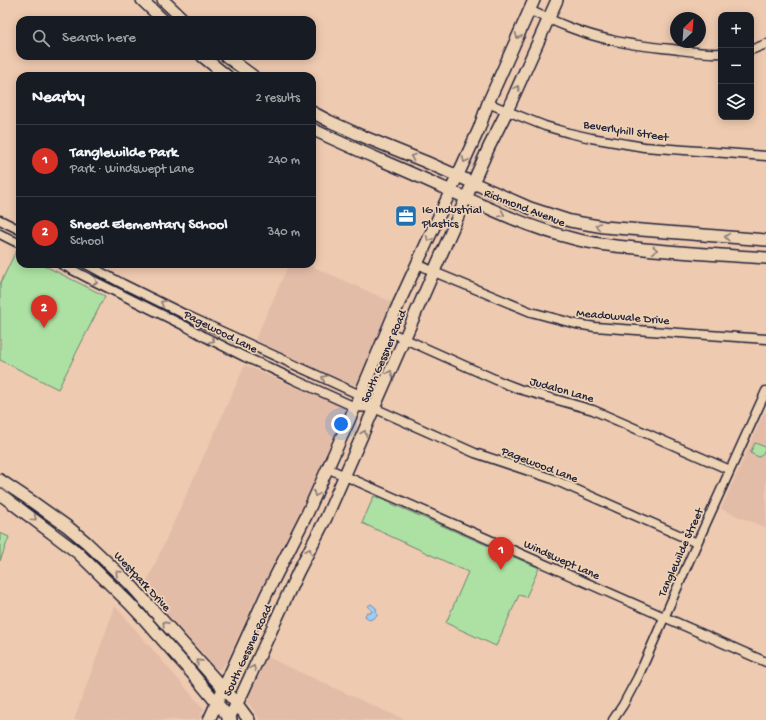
<!DOCTYPE html>
<meta charset="utf-8">
<style>
:root{--surface:#171b24;--page:#242831;--text:#f1f3f6;--muted:#9ea1a6;--line:#363941;--accent:#d93025}
body{margin:0;font-family:"Gochi Hand",sans-serif;background:var(--page);color:var(--text)}
.controls{position:absolute;right:12px;top:12px;display:grid;overflow:hidden;border-radius:8px;box-shadow:0 2px 10px #0003}
.controls button{width:36px;height:36px;display:grid;place-items:center;padding:0;border:0;border-bottom:1px solid var(--line);background:var(--surface);color:var(--text);font:20px sans-serif}
.compass{position:absolute;left:670px;top:12px;width:36px;height:36px;border-radius:50%;background:var(--surface);box-shadow:0 2px 10px #0003;rotate:25deg}
.you{position:absolute;left:341px;top:424px;width:14px;height:14px;margin:-10px;border:3px solid #fff;border-radius:50%;background:#1a73e8;box-shadow:0 0 0 6px #1a73e833}
.badge{display:grid;place-items:center;width:26px;height:26px;border-radius:50%;background:var(--accent);color:#fff;font-size:13px;font-weight:700}
.pin{position:absolute;translate:-50% -33px;filter:drop-shadow(0 1px 2px #0008)}
.pin::after{content:'';position:absolute;top:21px;width:14px;height:12px;background:inherit;clip-path:polygon(0 0,100% 0,50% 100%)}
.list{margin:0;padding:0;list-style:none}
h2{display:flex;justify-content:space-between;align-items:center;height:52px;margin:0;padding:0 16px;font-size:17px}
h2 small{font-size:13px;font-weight:400;color:var(--muted)}
.list li{display:grid;grid-template-columns:26px 1fr auto;gap:12px;align-items:center;box-sizing:border-box;height:72px;padding:0 16px;border-top:1px solid var(--line)}
.list b{display:block;font-size:15px;white-space:nowrap}
.list p{margin:0;font-size:13px;white-space:nowrap;color:var(--muted)}
.list em{font-size:13px;font-style:normal;color:var(--muted)}
.icon{flex:none;width:22px;height:22px;fill:none;stroke:currentColor;stroke-width:2;stroke-linecap:round;stroke-linejoin:round}
.map{position:relative;flex:none;width:766px;height:720px;overflow:hidden}
.search{position:absolute;background:var(--surface);box-shadow:0 2px 10px #0003;left:16px;top:16px;width:300px;height:44px;display:flex;align-items:center;gap:10px;box-sizing:border-box;padding:0 14px;border-radius:12px;color:var(--muted);font-size:15px}
.panel{position:absolute;background:var(--surface);box-shadow:0 2px 10px #0003;left:16px;top:72px;width:300px;height:196px;border-radius:12px}
.map>svg:first-child{display:block}
</style>
<div class="map">
<svg width="766" height="720" viewBox="0 0 766 720">
<rect width="100%" height="100%" fill="#eecab0"/>
<filter id="ink" filterUnits="userSpaceOnUse"><feTurbulence type="fractalNoise" baseFrequency=".025" numOctaves="2"/><feDisplacementMap in="SourceGraphic" scale="8" xChannelSelector="R" yChannelSelector="G"/><feConvolveMatrix kernelMatrix="1 2 1 2 8 2 1 2 1" color-interpolation-filters="sRGB"/></filter>
<g filter="url(#ink)">
<!-- built -->
<path fill="#e3bca8" d="M289 264H307L392 302 356 385H352L255 340Z
M245 365 346 409 304 503 255 600 226 663 221 669H216L144 588Z
M764 413 766 414V528L721 509Z
M115 606 204 709 199 720H74Z
M267 657 352 696 405 720H260L247 701Z"/>
<!-- green -->
<path fill="#ade1a3" stroke="#68826f" d="M16 251 20 253V264H41L105 296 58 389 0 360V284Z
M755 443 763 446 765 448C765 452 762 455 759 457L750 453Z
M374 496 539 568 526 597 519 595 496 646 446 623 468 572 362 523Z
M0 533 9 537 0 561Z"/>
<!-- water -->
<path fill="#9ecdfa" stroke="#6c89ae" d="M371 604 376 608 377 616 370 620 365 616 367 612 370 613 372 612 371 609 369 608 368 606Z"/>
<g fill="none" stroke-linecap="round" stroke-linejoin="round">
<!-- minor casing -->
<g stroke="#22223b" stroke-width="11">
<path id="minor" d="M529 10C555 22 582 34 611 40 631 45 651 47 672 49 688 51 705 54 721 53
M751 50 766 44
M488 103 507 111 545 126 569 133 591 138 644 147 766 156
M0 220 20 230
M0 234 20 244
M61 264 90 279 187 327 205 337 245 357 268 367 293 379 346 403 355 407 374 408 475 453 550 478 697 543
M86 264 123 284 186 315 360 395 374 408
M418 264 434 272 531 312 576 324 595 327 622 329 766 339
M387 331 501 382 519 389 593 410 730 470
M327 468 766 662
M613 720 623 705 638 677 697 543 766 391"/>
</g>
<!-- major casing -->
<g stroke="#22223b" stroke-width="14">
<path id="major" d="M142 0 163 20
M163 0 184 20
M202 56 227 76
M226 56 253 76
M312 112 329 121 362 136 426 162 530 208 570 221 604 227 766 240
M312 129C355 150 399 167 442 187 484 206 526 227 571 238 592 244 614 246 636 248 679 253 723 255 766 258
M0 480 30 500 68 527 86 542 130 584 237 704 249 720
M0 494 78 553 129 603 145 620 191 672 231 720
M209 720 266 595 307 514 355 407 394 314 479 129 488 103 534 0
M228 720 242 694 298 572 326 518 466 198 489 147 507 111 557 0"/>
</g>
<!-- minor -->
<use href="#minor" stroke="#edd2b4" stroke-width="8"/>
<!-- major -->
<use href="#major" stroke="#edd2b4" stroke-width="11"/>
</g>
<!-- one-way arrows -->
<defs><path id="oneway-chevron" d="M-2-3.5L2.5 0L-2 3.5" fill="none" stroke-width="1.6" stroke-linecap="round" stroke-linejoin="round"/></defs>
<g stroke="#887a78">
<use href="#oneway-chevron" transform="translate(518 36) rotate(115)"/>
<use href="#oneway-chevron" transform="translate(517 88) rotate(-66)"/>
<use href="#oneway-chevron" transform="translate(413 157) rotate(-158)"/>
<use href="#oneway-chevron" transform="translate(465 160) rotate(115)"/>
<use href="#oneway-chevron" transform="translate(502 214) rotate(23)"/>
<use href="#oneway-chevron" transform="translate(598 226) rotate(-171)"/>
<use href="#oneway-chevron" transform="translate(727 237) rotate(-175)"/>
<use href="#oneway-chevron" transform="translate(429 239) rotate(115)"/>
<use href="#oneway-chevron" transform="translate(655 250) rotate(6)"/>
<use href="#oneway-chevron" transform="translate(95 282) rotate(26)"/>
<use href="#oneway-chevron" transform="translate(163 303) rotate(-154)"/>
<use href="#oneway-chevron" transform="translate(212 340) rotate(26)"/>
<use href="#oneway-chevron" transform="translate(390 373) rotate(-67)"/>
<use href="#oneway-chevron" transform="translate(324 378) rotate(-156)"/>
<use href="#oneway-chevron" transform="translate(364 433) rotate(-67)"/>
<use href="#oneway-chevron" transform="translate(316 494) rotate(114)"/>
<use href="#oneway-chevron" transform="translate(34 518) rotate(37)"/>
<use href="#oneway-chevron" transform="translate(309 551) rotate(-62)"/>
<use href="#oneway-chevron" transform="translate(118 573) rotate(-136)"/>
<use href="#oneway-chevron" transform="translate(165 624) rotate(-132)"/>
<use href="#oneway-chevron" transform="translate(199 662) rotate(-132)"/>
<use href="#oneway-chevron" transform="translate(253 668) rotate(-66)"/>
</g>
</g>
<!-- icons -->
<defs>
<g id="office-square" transform="scale(1.15)"><rect x="-9" y="-9" width="18" height="18" rx="4" fill="#1f6fb2" stroke="#edd2b4"/><path d="M-6-3h4V-5.5h4V-3h4V5H-6ZM-1-4.5V-3h2v-1.5ZM-6 0V1H6V0Z" fill="#fff"/></g>
</defs>
<g fill-rule="evenodd">
<use href="#office-square" x="406" y="216"/>
</g>
<g text-anchor="middle" stroke-width="3.5" stroke-linejoin="round" paint-order="stroke">
<!-- street labels -->
<g font-size="12" fill="#22223b" stroke="#edd2b4">
<text transform="translate(626 130) rotate(9)" y="4">Beverlyhill Street</text>
<text transform="translate(525 207) rotate(21)" y="4">Richmond Avenue</text>
<text transform="translate(623 316) rotate(5)" y="4">Meadowvale Drive</text>
<text transform="translate(221 331) rotate(27)" y="4">Pagewood Lane</text>
<text transform="translate(383 356) rotate(-67)" y="4">South Gessner Road</text>
<text transform="translate(562 389) rotate(16)" y="4">Judalon Lane</text>
<text transform="translate(540 464) rotate(21)" y="4">Pagewood Lane</text>
<text transform="translate(680 552) rotate(-66)" y="4">Tanglewilde Street</text>
<text transform="translate(562 559) rotate(24)" y="4">Windswept Lane</text>
<text transform="translate(143 581) rotate(47)" y="4">Westpark Drive</text>
<text transform="translate(247 650) rotate(-65)" y="4">South Gessner Road</text>
</g>
<!-- poi labels -->
<g font-size="12" fill="#22223b" stroke="#edd2b4" text-anchor="start">
<text x="422" y="213">IG Industrial<tspan x="422" dy="14">Plastics</tspan></text>
</g>
</g>
</svg>
<div class="controls">
<button>+</button>
<button>−</button>
<button><svg class="icon" aria-label="layers" viewBox="0 0 24 24"><path d="M12 4l9 5-9 5-9-5zM3 14l9 5 9-5"/></svg></button>
</div>
<svg class="compass" viewBox="-18 -18 36 36"><path d="M0-13l5 13h-10z" fill="#e53935"/><path d="M0 13l5-13h-10z" fill="#9ea1a6"/></svg>
<div class="you"></div>
<div class="pin badge" style="left:501px;top:570px">1</div>
<div class="pin badge" style="left:44px;top:328px">2</div>
<div class="search"><svg class="icon" aria-label="search" viewBox="0 0 24 24"><circle cx="10" cy="10" r="6"/><path d="M15 15l6 6"/></svg>Search here</div>
<section class="panel">
<h2>Nearby<small>2 results</small></h2>
<ul class="list">
<li><span class="badge">1</span><div><b>Tanglewilde Park</b><p>Park · Windswept Lane</p></div><em>240 m</em></li>
<li><span class="badge">2</span><div><b>Sneed Elementary School</b><p>School</p></div><em>340 m</em></li>
</ul>
</section>
</div>
